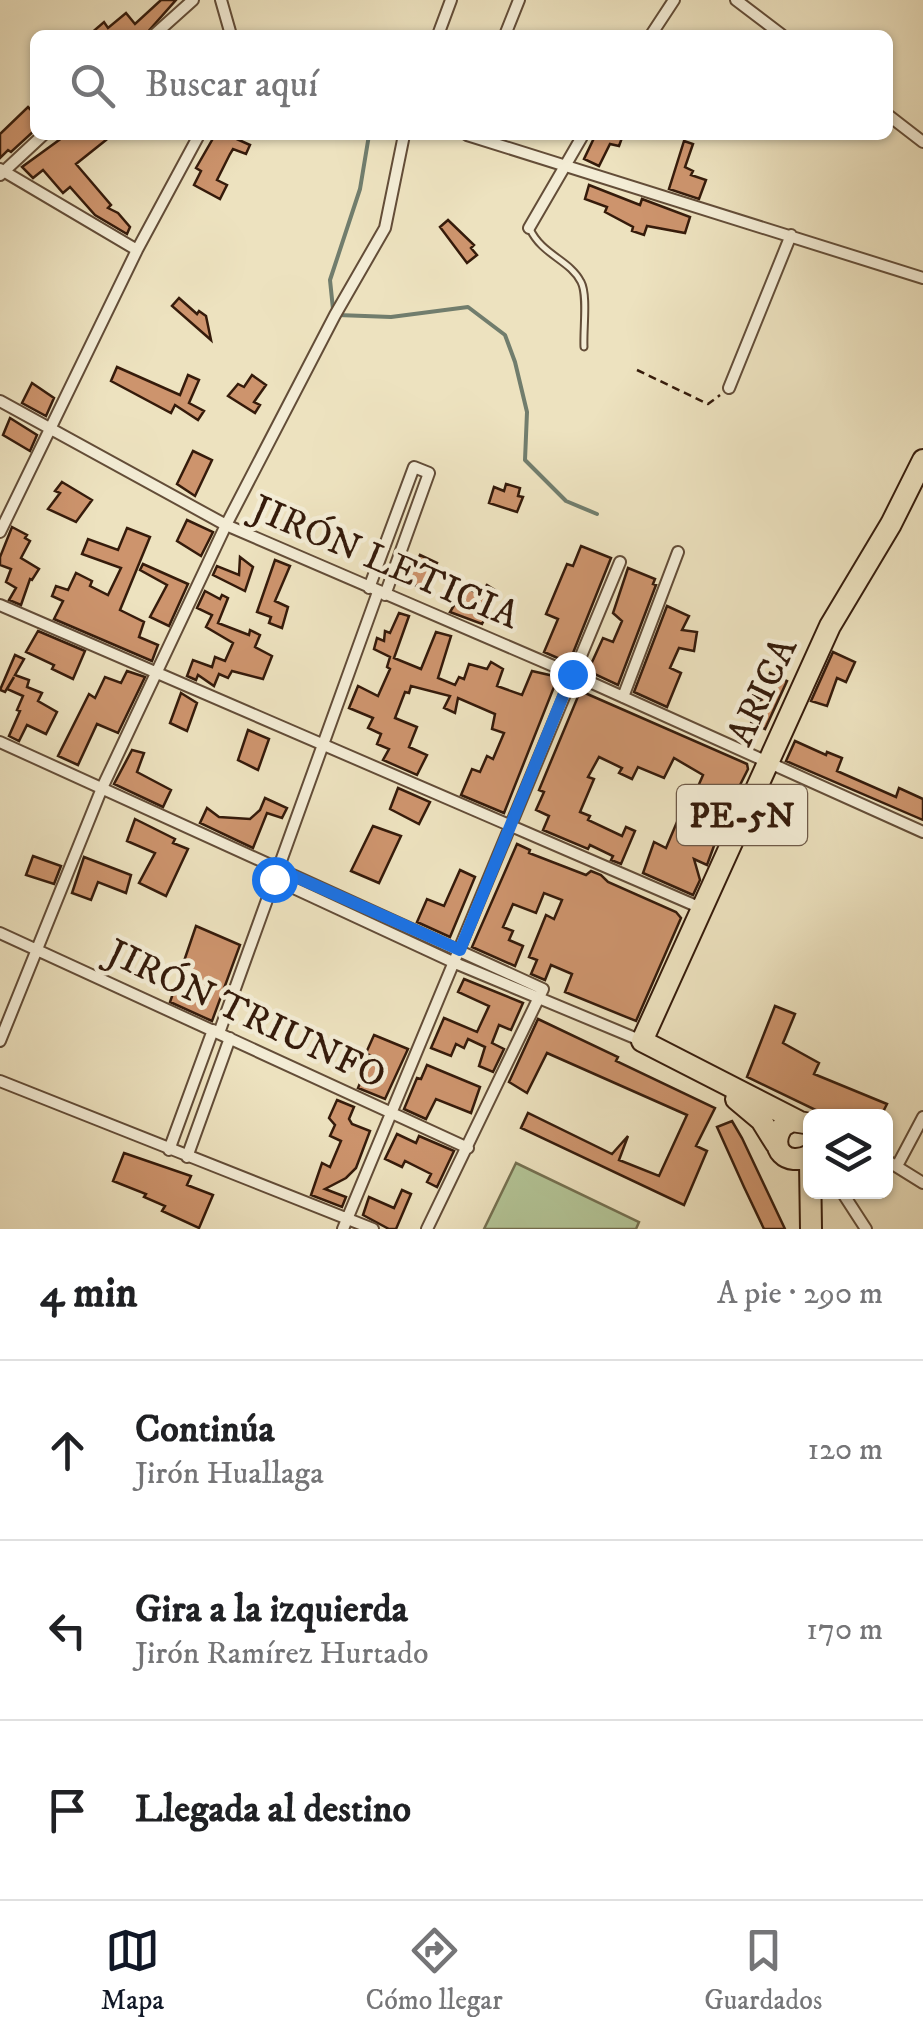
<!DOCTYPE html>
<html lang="es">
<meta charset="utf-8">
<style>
:root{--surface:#fff;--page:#f2f2f2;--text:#202124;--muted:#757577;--line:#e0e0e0;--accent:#111827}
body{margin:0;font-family:"IM FELL DW Pica",serif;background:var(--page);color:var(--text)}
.controls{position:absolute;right:30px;bottom:30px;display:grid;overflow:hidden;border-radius:15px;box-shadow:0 2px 8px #0004}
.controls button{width:90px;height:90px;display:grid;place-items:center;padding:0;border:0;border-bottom:2px solid var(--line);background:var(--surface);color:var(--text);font:50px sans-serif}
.stop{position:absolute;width:30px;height:30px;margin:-22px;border:8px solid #1a73e8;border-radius:50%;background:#fff}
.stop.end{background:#1a73e8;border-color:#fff;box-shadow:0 2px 10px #0008}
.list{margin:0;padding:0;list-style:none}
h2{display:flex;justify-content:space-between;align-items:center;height:130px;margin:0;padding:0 40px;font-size:42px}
h2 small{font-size:32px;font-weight:400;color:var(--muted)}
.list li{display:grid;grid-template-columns:65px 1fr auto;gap:30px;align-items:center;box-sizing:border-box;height:180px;padding:0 40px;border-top:2px solid var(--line)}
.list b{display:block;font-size:38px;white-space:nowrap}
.list p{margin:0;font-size:32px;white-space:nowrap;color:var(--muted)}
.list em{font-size:32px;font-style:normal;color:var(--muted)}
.icon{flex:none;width:55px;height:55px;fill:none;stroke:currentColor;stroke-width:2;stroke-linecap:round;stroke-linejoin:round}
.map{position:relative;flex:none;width:923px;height:1229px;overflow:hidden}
.search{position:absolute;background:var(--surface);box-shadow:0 2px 8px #0004;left:30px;right:30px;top:30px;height:110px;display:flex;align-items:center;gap:25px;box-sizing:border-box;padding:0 35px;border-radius:15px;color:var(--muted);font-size:38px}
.sheet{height:670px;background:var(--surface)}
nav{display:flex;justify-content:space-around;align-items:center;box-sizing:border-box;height:140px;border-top:2px solid var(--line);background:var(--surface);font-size:28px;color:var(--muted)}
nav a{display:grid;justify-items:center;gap:5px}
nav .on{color:var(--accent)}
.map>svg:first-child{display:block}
</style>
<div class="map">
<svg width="923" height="1229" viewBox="0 0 923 1229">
<rect width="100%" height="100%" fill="#ede2bf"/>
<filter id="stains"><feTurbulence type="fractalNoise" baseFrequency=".002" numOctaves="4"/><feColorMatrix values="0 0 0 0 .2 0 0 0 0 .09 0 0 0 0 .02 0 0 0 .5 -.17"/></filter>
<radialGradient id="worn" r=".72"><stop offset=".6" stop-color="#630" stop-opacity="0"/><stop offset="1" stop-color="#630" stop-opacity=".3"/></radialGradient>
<!-- green -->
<path fill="#b3c496" stroke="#747050" stroke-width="2.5" d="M516 1163 639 1222 636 1229H484Z"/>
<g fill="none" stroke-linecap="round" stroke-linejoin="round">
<!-- stream -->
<path stroke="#717d6d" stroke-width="4" d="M333 309 330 280 360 189 369 135
M338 315 391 317 468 307 505 335 515 362 527 412 525 460 566 501 597 514"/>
</g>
<!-- building -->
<path fill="#cd946d" stroke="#351b0b" stroke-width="2.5" d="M161 0H176L145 35H89L104 22 108 28 126 13 135 24Z
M28 107 35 114V130L11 152 8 150 0 158V134Z
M66 135H102L106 140 76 164 111 205 108 208 118 213 130 227 127 234 95 215 70 187 63 193 43 170 33 178 22 167Z
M215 135H228L250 145 246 154 233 149 230 154 217 180 227 185 220 199 194 185 201 171 196 168Z
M592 135H623L619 146 610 144 599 166 584 159 594 138Z
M684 141 693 144 685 167 693 171 691 175 706 180 699 199 669 189Z
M589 185 640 205 642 199 690 217 685 233 647 226 644 235 632 231 633 227 605 212 607 207 585 199Z
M448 220 474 245 471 248 477 255 467 263 440 227Z
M179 298 197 314 199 311 206 316 211 340 172 306Z
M117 367 180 395 188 375 199 380 189 403 204 411 198 420 175 405 171 413 111 381Z
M252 375 266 385 254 402 260 405 255 413 228 396 238 384 244 387Z
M32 383 54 398 46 416 22 403Z
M10 418 37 435 30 451 3 435Z
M193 451 212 460 195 496 177 484Z
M62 482 92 500 76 522 48 509 60 493 55 491Z
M506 484 520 488 518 496 523 497 517 512 489 503 494 487 504 491Z
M187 520 213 532 201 556 177 541Z
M12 527 27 535 25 538 30 541 21 558 39 569 32 580 30 579 21 605 9 600 16 588 6 582 11 569 0 565V557Z
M127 528 150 537 120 610 144 622 139 637 158 645 152 661 54 619 63 601 52 596 56 586 68 590 76 573 92 581 90 586 108 595 121 568 82 554 88 539 118 550Z
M581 546 611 558 569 663 544 652 558 619 546 614 567 564 573 566Z
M420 555 437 563 426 590 407 582Z
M240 557 253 567 245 591 213 575 217 566 239 575Z
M275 560 290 566 275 601 288 607 282 628 269 623 271 617 257 612Z
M143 564 188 584 169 626 150 617 167 585 140 570Z
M628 568 655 579 653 584 656 585 618 685 588 671 603 638 613 642 622 621 613 613Z
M487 585 498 592 482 624 450 612 465 587 479 594Z
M205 591 220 599 222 595 228 598 218 623 249 635 250 630 260 635 255 647 272 656 263 679 232 671 228 678 219 674 214 686 198 675 196 680 187 676 193 660 212 667 215 657 225 661 233 643 206 627 212 615 197 608Z
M667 606 689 616 682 630 697 632 694 651 679 648 670 668 681 673 667 707 634 692Z
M399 613 409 616 394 658 421 669 436 632 451 636 438 678 455 685 459 677 464 679 469 664 487 669 491 662 503 669 497 686 522 695 532 671 558 677 504 813 461 795 472 769 480 772 487 756 493 759 504 733 492 729 495 714 458 698 455 713 444 708 450 696 411 686 409 693 405 692 395 718 417 727 409 747 427 755 417 775 383 760 389 749 377 744 381 734 368 728 373 718 349 708 358 686 378 696 390 669 387 667 390 657 374 649 377 638 384 641 385 631 390 633Z
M38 631 85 651 73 679 52 669 54 665 26 652Z
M833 652 855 662 846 682 837 678 827 706 811 701Z
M15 655 24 659 15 675 29 680 27 687 42 693 38 701 57 712 46 734 27 725 19 741 9 736 20 711 17 710 23 696 7 689 14 677 5 692 0 690Z
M127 671 145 677 118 733 97 724 78 765 58 756 89 694 95 698 105 677 121 683Z
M770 673 787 681 765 729 751 723 762 699 745 692 750 681 764 688Z
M181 693 197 703 187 731 170 723Z
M585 693 747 764 748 769 726 813 707 865 694 859 700 880 693 895 643 873 654 842 666 848 682 810 687 812 703 775 674 758 664 778 638 767 632 779 619 773 622 768 599 757 588 777 594 779 580 812 590 816 588 820 622 836 626 827 635 831 621 864 611 860 613 856 590 845 588 849 543 830 549 816 536 810 544 792 539 790 579 694Z
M248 730 269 739 258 770 238 760Z
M795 741 826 755 827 752 842 758 837 771 896 797 899 788 923 799V820L786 761Z
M132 750 144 753 137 772 171 790 163 807 114 784Z
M398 788 430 802 419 824 390 809Z
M265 798 287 808 282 818 267 813 253 848 200 823 207 808 219 817 250 819 260 810Z
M135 819 175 839 173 843 188 849 166 896 139 883 155 853 127 841Z
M373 826 401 836 379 883 351 871Z
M517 844 530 850 529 853 586 875 591 871 601 875 608 882 676 912 681 918 636 1021 565 992 572 974 551 965 545 980 531 974 537 960 529 957 546 915 554 919 562 900 544 893 536 913 513 904 503 927 513 931 509 940 523 946 515 966 472 947Z
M33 856 61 866 54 884 26 875Z
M84 857 131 875 126 893 98 882 91 900 72 893Z
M460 870 475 877 450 937 417 922 427 899 444 906Z
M196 926 240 945 212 1021 170 1002Z
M464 979 523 1003 511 1030 499 1025 492 1043 504 1049 493 1072 479 1066 485 1047 468 1039 464 1048 456 1044 451 1056 431 1048 444 1018 477 1032 489 1006 458 992Z
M775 1006 795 1014 783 1043 819 1063 814 1074 887 1104 881 1116H828L747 1077Z
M538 1019 618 1057 616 1061 715 1108 696 1146 707 1151 684 1205 521 1128 528 1113 612 1154 628 1136 619 1160 659 1176 687 1115 547 1053 527 1093 509 1082Z
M374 1035 408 1049 385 1099 358 1088 371 1056 366 1053Z
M427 1065 480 1087 471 1113 436 1099 426 1119 404 1109 417 1078 421 1079Z
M337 1100 354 1107 349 1119 352 1124 370 1131 356 1168 346 1178 325 1189 346 1197 342 1207 311 1195 322 1163 330 1167 341 1141 330 1136 335 1125 329 1118Z
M732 1121 742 1138 785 1229H764L744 1187 717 1127Z
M397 1134 416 1143 419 1136 454 1151 437 1187 427 1182 431 1174 405 1161 402 1167 385 1159Z
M124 1153 191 1176 187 1185 213 1195 199 1228 162 1211 165 1206 144 1197 146 1194 113 1181Z
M402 1190 411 1194 396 1229H389L363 1215 369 1197 394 1208Z"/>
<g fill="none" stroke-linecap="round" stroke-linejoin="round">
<!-- lane casing -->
<g stroke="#634d38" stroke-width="9">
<path id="lane" d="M530 229C542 255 570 260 581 282 588 295 583 330 584 347"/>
</g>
<!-- street casing -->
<g stroke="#634d38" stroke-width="14">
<path id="street" d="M221 0 231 35
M736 0 782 35
M154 35 193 0
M438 35 451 0
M505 35 519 0
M651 35 674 0
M888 115 923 142
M467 135 923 278
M0 169 137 250
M0 175 43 135
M529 228 583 135
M729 388 791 235
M0 401 226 525 572 674 923 832
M0 532 137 250 199 135
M369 588 414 467 429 473 385 595
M0 605 701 908
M623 697 678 552
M0 742 543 989 427 1229
M274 879 455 963 642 1041
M0 933 468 1148
M219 1033 378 592
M0 1041 102 788 226 525 335 315 385 228 404 135
M0 1081 373 1229
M169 1150 213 1030
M187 1157 230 1038
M886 1160 923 1183
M897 1166 923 1117
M842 1192 866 1229
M343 1229 620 562"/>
</g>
<!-- highway casing -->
<g stroke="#351b0b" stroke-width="24">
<path id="highway" d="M736 1099 761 1120 776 1144
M798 1121 642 1041 830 626 891 524 923 460
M805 1123 792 1121 783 1126C767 1148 787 1168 810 1155
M810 1161 811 1229"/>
</g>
<!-- path -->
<path stroke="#351b0b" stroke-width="2.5" stroke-dasharray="8 5" stroke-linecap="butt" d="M637 370 708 404 720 395"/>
<!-- lane -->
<use href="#lane" stroke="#f3ecd5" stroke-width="5"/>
<!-- street -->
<use href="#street" stroke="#f3ecd5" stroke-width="10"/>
<!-- highway -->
<use href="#highway" stroke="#ede2bf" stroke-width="20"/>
</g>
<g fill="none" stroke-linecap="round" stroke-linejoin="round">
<!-- route -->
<path stroke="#1a73e8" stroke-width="12" d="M274 879 278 869 460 950 572 674"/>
</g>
<g text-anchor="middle" stroke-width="9" stroke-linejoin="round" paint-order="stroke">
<!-- shield labels -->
<rect fill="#f3ecd5" stroke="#6e5a48" stroke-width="2.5" x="677" y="785" width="130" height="60" rx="8"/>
<g font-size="35" font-weight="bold" fill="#351b0b">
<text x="742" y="827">PE-5N</text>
</g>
<!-- street labels -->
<g font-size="38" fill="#351b0b" stroke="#f3ecd5">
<text transform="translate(386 561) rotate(23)" y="13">JIRÓN LETICIA</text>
<text transform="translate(761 691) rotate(-65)" y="13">ARICA</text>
<text transform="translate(247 1013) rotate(25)" y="13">JIRÓN TRIUNFO</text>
</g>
</g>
<rect width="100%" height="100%" filter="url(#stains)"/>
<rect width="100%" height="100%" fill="url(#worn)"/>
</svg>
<div class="controls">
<button><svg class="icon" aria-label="layers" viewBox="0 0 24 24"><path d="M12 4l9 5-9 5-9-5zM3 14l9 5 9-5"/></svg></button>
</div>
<div class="stop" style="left:274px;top:879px"></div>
<div class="stop end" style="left:572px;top:674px"></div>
<div class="search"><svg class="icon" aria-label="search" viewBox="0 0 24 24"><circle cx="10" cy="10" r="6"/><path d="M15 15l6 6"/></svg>Buscar aquí</div>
</div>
<section class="sheet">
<h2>4 min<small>A pie · 290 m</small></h2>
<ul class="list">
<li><svg class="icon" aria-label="ahead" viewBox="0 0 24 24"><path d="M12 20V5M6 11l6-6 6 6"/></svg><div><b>Continúa</b><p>Jirón Huallaga</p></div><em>120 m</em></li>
<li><svg class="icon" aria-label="left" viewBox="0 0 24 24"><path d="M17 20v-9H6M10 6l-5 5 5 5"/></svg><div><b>Gira a la izquierda</b><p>Jirón Ramírez Hurtado</p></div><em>170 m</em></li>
<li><svg class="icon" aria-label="arrive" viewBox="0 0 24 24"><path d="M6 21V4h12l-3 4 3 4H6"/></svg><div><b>Llegada al destino</b></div></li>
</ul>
</section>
<nav>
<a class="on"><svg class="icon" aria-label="map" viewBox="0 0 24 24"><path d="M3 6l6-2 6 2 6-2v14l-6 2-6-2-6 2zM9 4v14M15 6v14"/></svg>Mapa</a>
<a><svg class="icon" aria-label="directions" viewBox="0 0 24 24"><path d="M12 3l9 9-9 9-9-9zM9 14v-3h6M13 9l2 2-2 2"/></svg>Cómo llegar</a>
<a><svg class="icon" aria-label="saved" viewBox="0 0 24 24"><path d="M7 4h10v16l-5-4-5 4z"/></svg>Guardados</a>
</nav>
